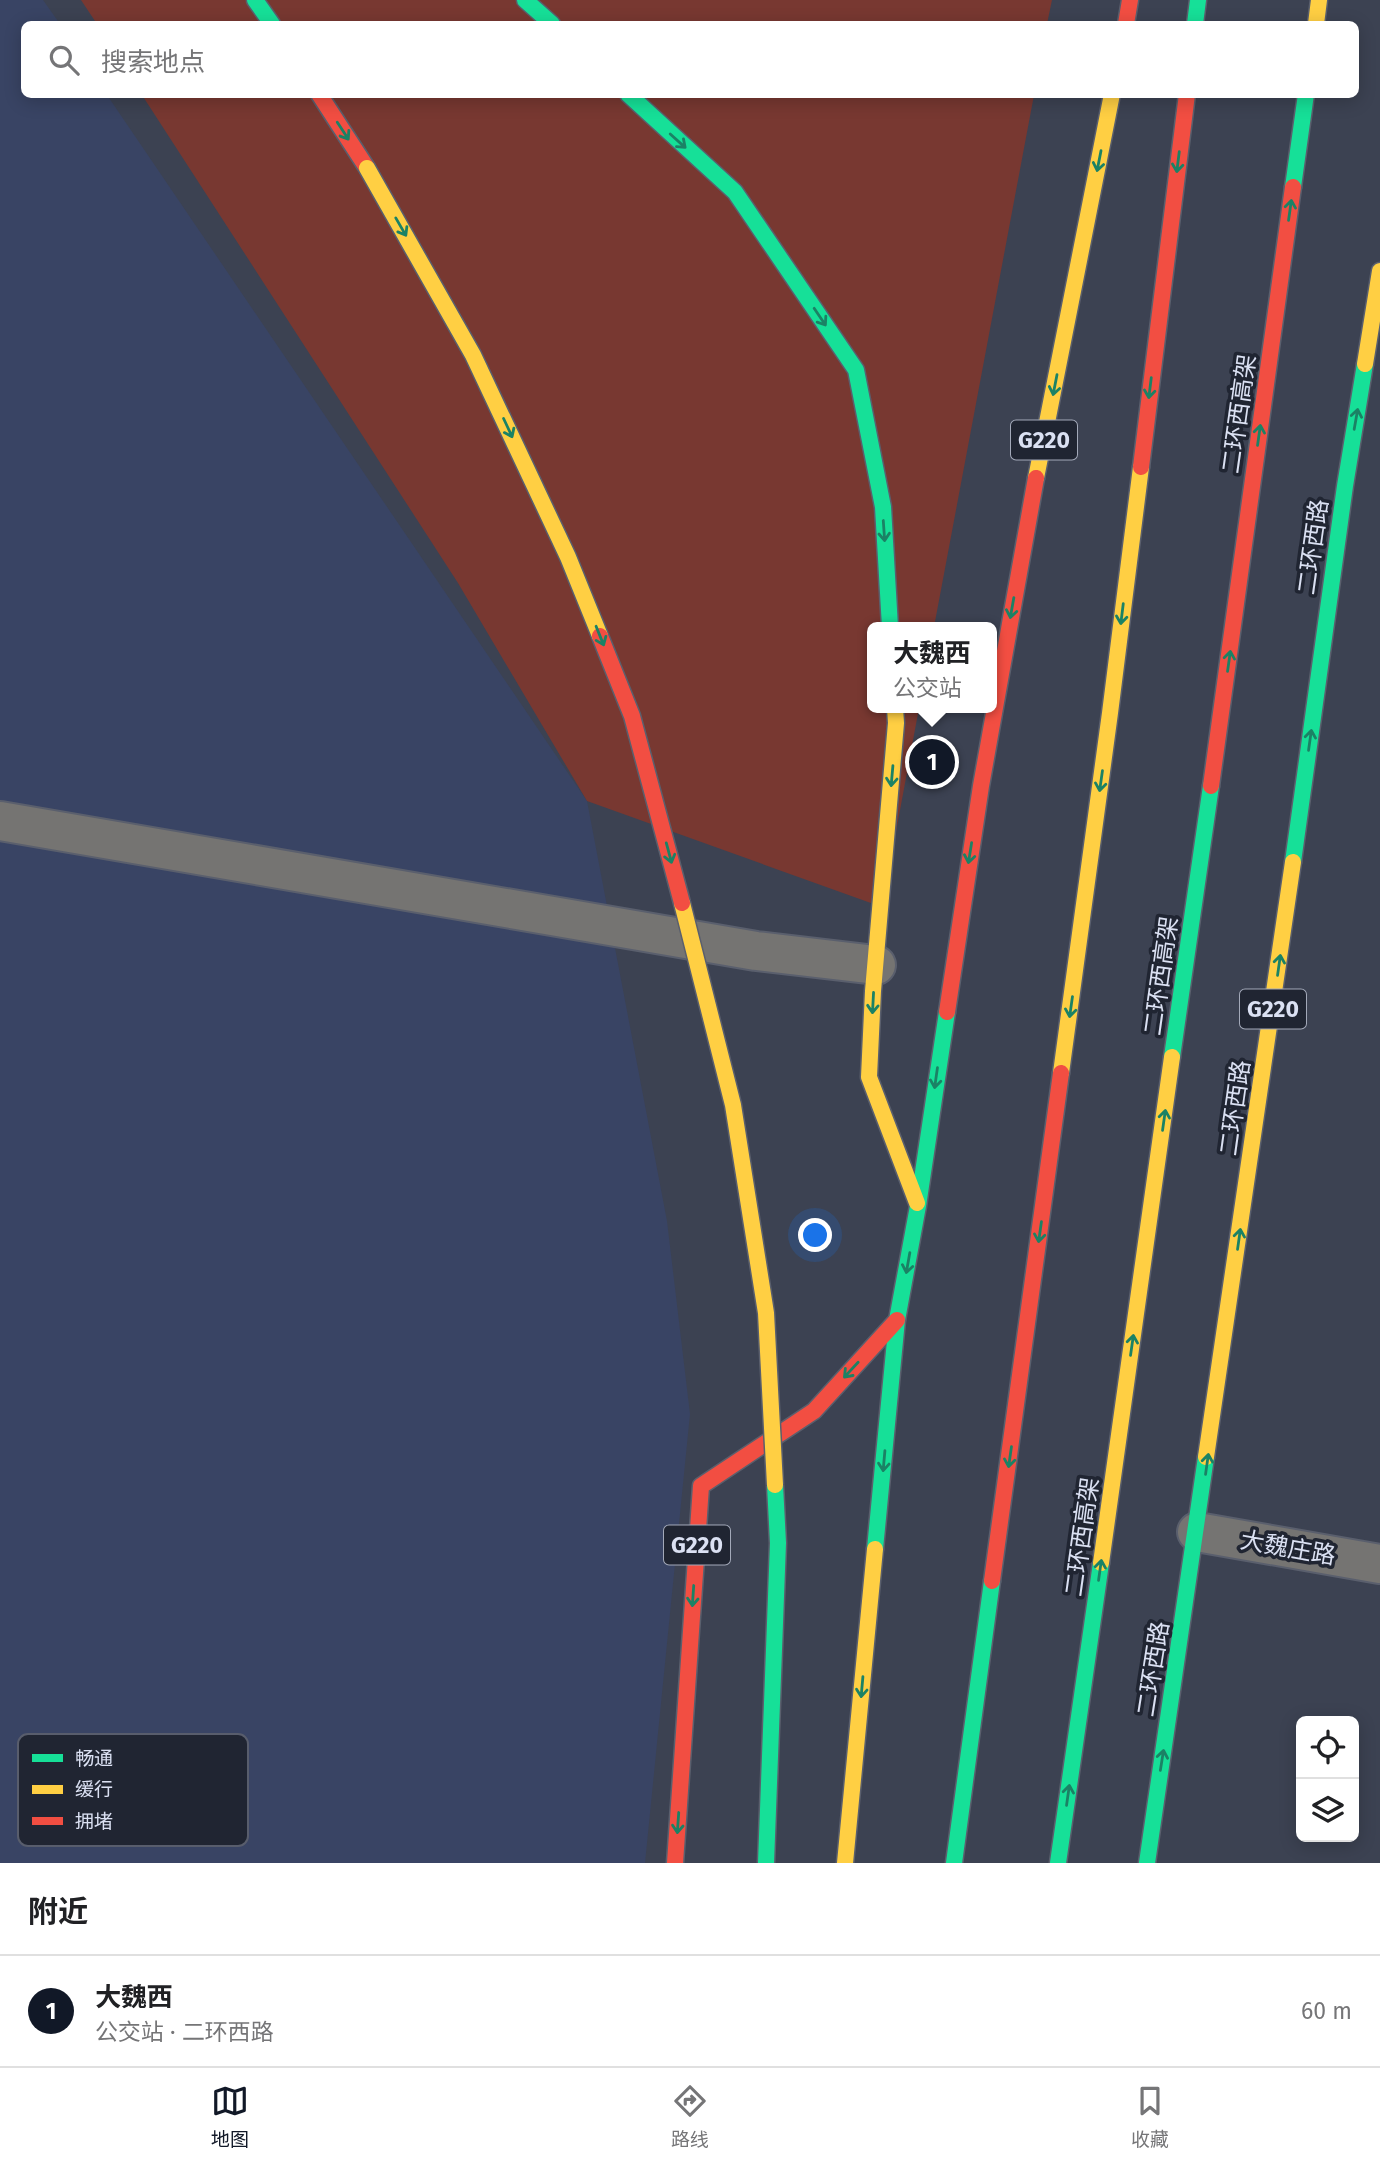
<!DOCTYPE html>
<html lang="zh">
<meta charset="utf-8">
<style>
:root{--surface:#fff;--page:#f2f2f2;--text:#202124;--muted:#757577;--line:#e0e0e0;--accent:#111827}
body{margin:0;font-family:"Fira Sans","Noto Sans SC",sans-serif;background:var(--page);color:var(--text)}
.controls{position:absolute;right:21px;bottom:21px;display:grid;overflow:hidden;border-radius:10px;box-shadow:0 4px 18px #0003}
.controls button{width:63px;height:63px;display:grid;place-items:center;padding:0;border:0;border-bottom:2px solid var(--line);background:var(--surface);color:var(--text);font:35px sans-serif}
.you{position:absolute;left:816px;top:1236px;width:24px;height:24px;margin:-18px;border:5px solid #fff;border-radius:50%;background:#1a73e8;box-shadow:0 0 0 10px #1a73e833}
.badge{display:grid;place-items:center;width:46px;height:46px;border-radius:50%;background:var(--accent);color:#fff;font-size:23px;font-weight:700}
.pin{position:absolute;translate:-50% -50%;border:4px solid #fff;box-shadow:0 2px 7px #0006}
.popup{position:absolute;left:867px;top:622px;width:130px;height:91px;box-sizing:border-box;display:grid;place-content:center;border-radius:10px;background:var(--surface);filter:drop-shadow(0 2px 5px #0005);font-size:23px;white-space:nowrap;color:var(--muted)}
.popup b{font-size:26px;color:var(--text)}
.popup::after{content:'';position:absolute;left:50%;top:100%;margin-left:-14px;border:14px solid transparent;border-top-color:var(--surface)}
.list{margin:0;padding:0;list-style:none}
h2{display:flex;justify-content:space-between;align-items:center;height:91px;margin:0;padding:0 28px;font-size:30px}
h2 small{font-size:23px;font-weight:400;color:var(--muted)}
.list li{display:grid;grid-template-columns:46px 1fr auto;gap:21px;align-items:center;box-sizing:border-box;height:112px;padding:0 28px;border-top:2px solid var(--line)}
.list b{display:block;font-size:26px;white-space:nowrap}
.list p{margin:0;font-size:23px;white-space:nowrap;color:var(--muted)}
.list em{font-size:23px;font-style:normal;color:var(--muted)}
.icon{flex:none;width:38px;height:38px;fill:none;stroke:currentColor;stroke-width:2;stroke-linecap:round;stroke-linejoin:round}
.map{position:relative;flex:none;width:1380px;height:1863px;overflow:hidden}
.search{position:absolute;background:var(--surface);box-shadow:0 4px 18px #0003;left:21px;right:21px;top:21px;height:77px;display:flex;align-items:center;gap:18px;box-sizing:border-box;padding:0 24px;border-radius:10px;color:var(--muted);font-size:26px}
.sheet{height:203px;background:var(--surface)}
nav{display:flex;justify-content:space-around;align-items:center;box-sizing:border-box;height:98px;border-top:2px solid var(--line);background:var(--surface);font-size:19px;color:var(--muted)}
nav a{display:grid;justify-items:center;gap:4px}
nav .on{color:var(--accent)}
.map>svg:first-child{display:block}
</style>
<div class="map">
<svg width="1380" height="1863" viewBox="0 0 1380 1863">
<rect width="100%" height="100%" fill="#3c4252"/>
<!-- built -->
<path fill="#394464" d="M0 0H43L60 24H24V94L107 95 587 801 667 1221 690 1414 645 1863H0Z"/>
<!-- green -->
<path fill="#783831" d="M81 0H1052L1047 24H97Z
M142 95H1034L934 627H872V708H919L882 907 587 801 458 583Z"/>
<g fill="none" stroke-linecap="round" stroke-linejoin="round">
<!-- street casing -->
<g stroke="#5a5f6d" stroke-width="42">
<path id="street" d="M0 821 756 951 876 965
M1197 1532 1380 1564"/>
</g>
<!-- fast casing -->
<g stroke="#5a5f6d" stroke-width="19">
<path id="fast" d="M255 0 272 24
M525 0 552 24
M1195 24 1198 0
M628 94 735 192 856 370 883 507 890 627
M1293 187 1306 94
M1293 862 1345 486 1365 364
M1172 1057 1211 786
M875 1549 897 1320 918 1206 947 1012
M954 1863 992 1581
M1058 1863 1101 1563
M1147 1863 1206 1457"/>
</g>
<!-- slow casing -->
<g stroke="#5a5f6d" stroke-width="19">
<path id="slow" d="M1316 24 1319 0
M1365 364 1380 271
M1036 478 1112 94
M895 708 896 723 873 991 869 1077 917 1203
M1061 1073 1110 713 1141 467
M1206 1457 1293 862
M1101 1563 1172 1057
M845 1863 875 1549"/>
</g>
<!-- jam casing -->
<g stroke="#5a5f6d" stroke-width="19">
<path id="jam" d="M1126 24 1130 0
M319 94 367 168
M1141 467 1187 94
M1211 786 1293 187
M947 1012 981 786 1036 478
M992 1581 1061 1073
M675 1863 701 1486 814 1411 897 1320"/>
</g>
<!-- street -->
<use href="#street" stroke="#757472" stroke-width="38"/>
<!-- fast -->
<use href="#fast" stroke="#16e098" stroke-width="16"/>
<!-- slow -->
<use href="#slow" stroke="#ffcf43" stroke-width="16"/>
<!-- jam -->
<use href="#jam" stroke="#f24e42" stroke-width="16"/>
<!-- fast-bridge casing -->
<g stroke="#5a5f6d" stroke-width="19" stroke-linecap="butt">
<path id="fast-bridge" d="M766 1863 778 1543 775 1485"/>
</g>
<!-- slow-bridge casing -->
<g stroke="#5a5f6d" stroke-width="19" stroke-linecap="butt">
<path id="slow-bridge" d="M367 168 473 355 568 557 600 636
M682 903 733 1105 766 1313 775 1485"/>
</g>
<!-- jam-bridge casing -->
<g stroke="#5a5f6d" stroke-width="19" stroke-linecap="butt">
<path id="jam-bridge" d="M600 636 632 716 682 903"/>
</g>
<!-- fast-bridge -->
<use href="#fast-bridge" stroke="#16e098" stroke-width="16"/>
<!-- slow-bridge -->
<use href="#slow-bridge" stroke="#ffcf43" stroke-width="16"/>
<!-- jam-bridge -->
<use href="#jam-bridge" stroke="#f24e42" stroke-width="16"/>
</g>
<!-- one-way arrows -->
<defs><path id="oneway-shaft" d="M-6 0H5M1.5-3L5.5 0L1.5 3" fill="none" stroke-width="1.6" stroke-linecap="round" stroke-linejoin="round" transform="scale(1.75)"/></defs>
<g stroke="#1b8265">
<use href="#oneway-shaft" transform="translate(343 131) rotate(57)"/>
<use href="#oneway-shaft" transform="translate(678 141) rotate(42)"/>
<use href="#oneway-shaft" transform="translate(1099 161) rotate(101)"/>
<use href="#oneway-shaft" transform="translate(1178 162) rotate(97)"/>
<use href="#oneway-shaft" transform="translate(1290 210) rotate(-82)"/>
<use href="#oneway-shaft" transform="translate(401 227) rotate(60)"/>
<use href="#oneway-shaft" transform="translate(820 317) rotate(56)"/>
<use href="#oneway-shaft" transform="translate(1055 385) rotate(101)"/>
<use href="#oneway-shaft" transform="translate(1150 388) rotate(97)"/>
<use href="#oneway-shaft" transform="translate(1356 419) rotate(-80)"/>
<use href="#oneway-shaft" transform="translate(508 428) rotate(65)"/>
<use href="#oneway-shaft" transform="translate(1259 435) rotate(-82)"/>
<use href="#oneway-shaft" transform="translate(884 531) rotate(86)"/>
<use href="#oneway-shaft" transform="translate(1012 608) rotate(100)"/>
<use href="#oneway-shaft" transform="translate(1122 614) rotate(97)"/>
<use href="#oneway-shaft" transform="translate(600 636) rotate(68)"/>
<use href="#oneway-shaft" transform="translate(1229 661) rotate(-82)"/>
<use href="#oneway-shaft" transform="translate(1310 740) rotate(-82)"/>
<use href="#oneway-shaft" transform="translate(892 776) rotate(95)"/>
<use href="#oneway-shaft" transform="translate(1101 781) rotate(98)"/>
<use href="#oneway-shaft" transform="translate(669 853) rotate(75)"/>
<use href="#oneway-shaft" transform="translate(970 853) rotate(99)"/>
<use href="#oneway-shaft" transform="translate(1279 965) rotate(-82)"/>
<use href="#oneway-shaft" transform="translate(873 1003) rotate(93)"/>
<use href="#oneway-shaft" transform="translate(1071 1007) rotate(98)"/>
<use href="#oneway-shaft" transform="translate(936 1078) rotate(98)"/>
<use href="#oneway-shaft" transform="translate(1164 1120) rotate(-82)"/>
<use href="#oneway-shaft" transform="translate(1040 1232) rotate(98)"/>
<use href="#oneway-shaft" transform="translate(1239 1239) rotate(-82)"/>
<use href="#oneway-shaft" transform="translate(908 1263) rotate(100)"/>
<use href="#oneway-shaft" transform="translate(1132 1345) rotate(-82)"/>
<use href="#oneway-shaft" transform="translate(851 1370) rotate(133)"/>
<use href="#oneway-shaft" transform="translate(1010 1457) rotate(98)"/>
<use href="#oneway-shaft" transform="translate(884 1461) rotate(95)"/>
<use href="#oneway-shaft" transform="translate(1207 1464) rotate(-82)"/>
<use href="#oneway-shaft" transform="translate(1100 1570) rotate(-82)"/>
<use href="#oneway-shaft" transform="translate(693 1596) rotate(94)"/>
<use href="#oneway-shaft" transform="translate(862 1687) rotate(95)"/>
<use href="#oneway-shaft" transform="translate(1162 1760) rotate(-81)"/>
<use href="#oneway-shaft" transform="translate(1068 1795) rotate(-82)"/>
<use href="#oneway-shaft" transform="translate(678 1823) rotate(94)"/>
</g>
<g text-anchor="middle" stroke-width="7" stroke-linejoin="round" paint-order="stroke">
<!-- shield labels -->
<g fill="#202532" stroke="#a3a9b9" stroke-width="2">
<rect x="1011" y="420.5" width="66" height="39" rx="5"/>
<rect x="1240" y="989.5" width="66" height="39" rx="5"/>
<rect x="664" y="1525.5" width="66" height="39" rx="5"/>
</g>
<g font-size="23" font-weight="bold" fill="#dbe1f3">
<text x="1044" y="448">G220</text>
<text x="1273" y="1017">G220</text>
<text x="697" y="1553">G220</text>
</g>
<!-- street labels -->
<g font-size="24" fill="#dbe1f3" stroke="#202532">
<text transform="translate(1239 414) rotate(-82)" y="8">二环西高架</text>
<text transform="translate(1313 547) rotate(-82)" y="8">二环西路</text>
<text transform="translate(1161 976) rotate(-82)" y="8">二环西高架</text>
<text transform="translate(1235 1108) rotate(-82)" y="8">二环西路</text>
<text transform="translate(1082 1537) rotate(-82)" y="8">二环西高架</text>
<text transform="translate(1288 1548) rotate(10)" y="8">大魏庄路</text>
<text transform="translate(1153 1669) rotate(-81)" y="8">二环西路</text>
</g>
</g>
<!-- legend -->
<rect x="18" y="1734" width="230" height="112" rx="10" fill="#202532" stroke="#585d6c" stroke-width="2"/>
<rect x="32" y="1754" width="31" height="8" fill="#16e098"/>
<rect x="32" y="1785" width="31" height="9" fill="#ffcf43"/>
<rect x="32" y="1817" width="31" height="8" fill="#f24e42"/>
<g font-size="19" fill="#dbe1f3">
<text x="75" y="1765">畅通</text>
<text x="75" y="1796">缓行</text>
<text x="75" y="1828">拥堵</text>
</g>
</svg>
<div class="controls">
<button><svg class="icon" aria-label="locate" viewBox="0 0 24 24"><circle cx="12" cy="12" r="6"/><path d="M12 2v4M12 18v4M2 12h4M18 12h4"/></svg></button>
<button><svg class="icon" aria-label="layers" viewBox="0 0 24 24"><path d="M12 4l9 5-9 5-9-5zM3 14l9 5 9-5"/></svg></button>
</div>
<div class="you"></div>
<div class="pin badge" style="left:932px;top:762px">1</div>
<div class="popup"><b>大魏西</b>公交站</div>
<div class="search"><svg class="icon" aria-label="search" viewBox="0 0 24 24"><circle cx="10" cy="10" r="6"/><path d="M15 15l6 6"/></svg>搜索地点</div>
</div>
<section class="sheet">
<h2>附近<small></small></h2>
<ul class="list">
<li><span class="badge">1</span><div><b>大魏西</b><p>公交站 · 二环西路</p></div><em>60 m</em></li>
</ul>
</section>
<nav>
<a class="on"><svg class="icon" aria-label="map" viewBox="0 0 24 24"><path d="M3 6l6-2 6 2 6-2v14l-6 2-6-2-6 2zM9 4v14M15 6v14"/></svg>地图</a>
<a><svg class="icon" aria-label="directions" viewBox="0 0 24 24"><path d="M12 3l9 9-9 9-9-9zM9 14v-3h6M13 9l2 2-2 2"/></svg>路线</a>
<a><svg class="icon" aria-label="saved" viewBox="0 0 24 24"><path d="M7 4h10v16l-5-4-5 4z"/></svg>收藏</a>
</nav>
